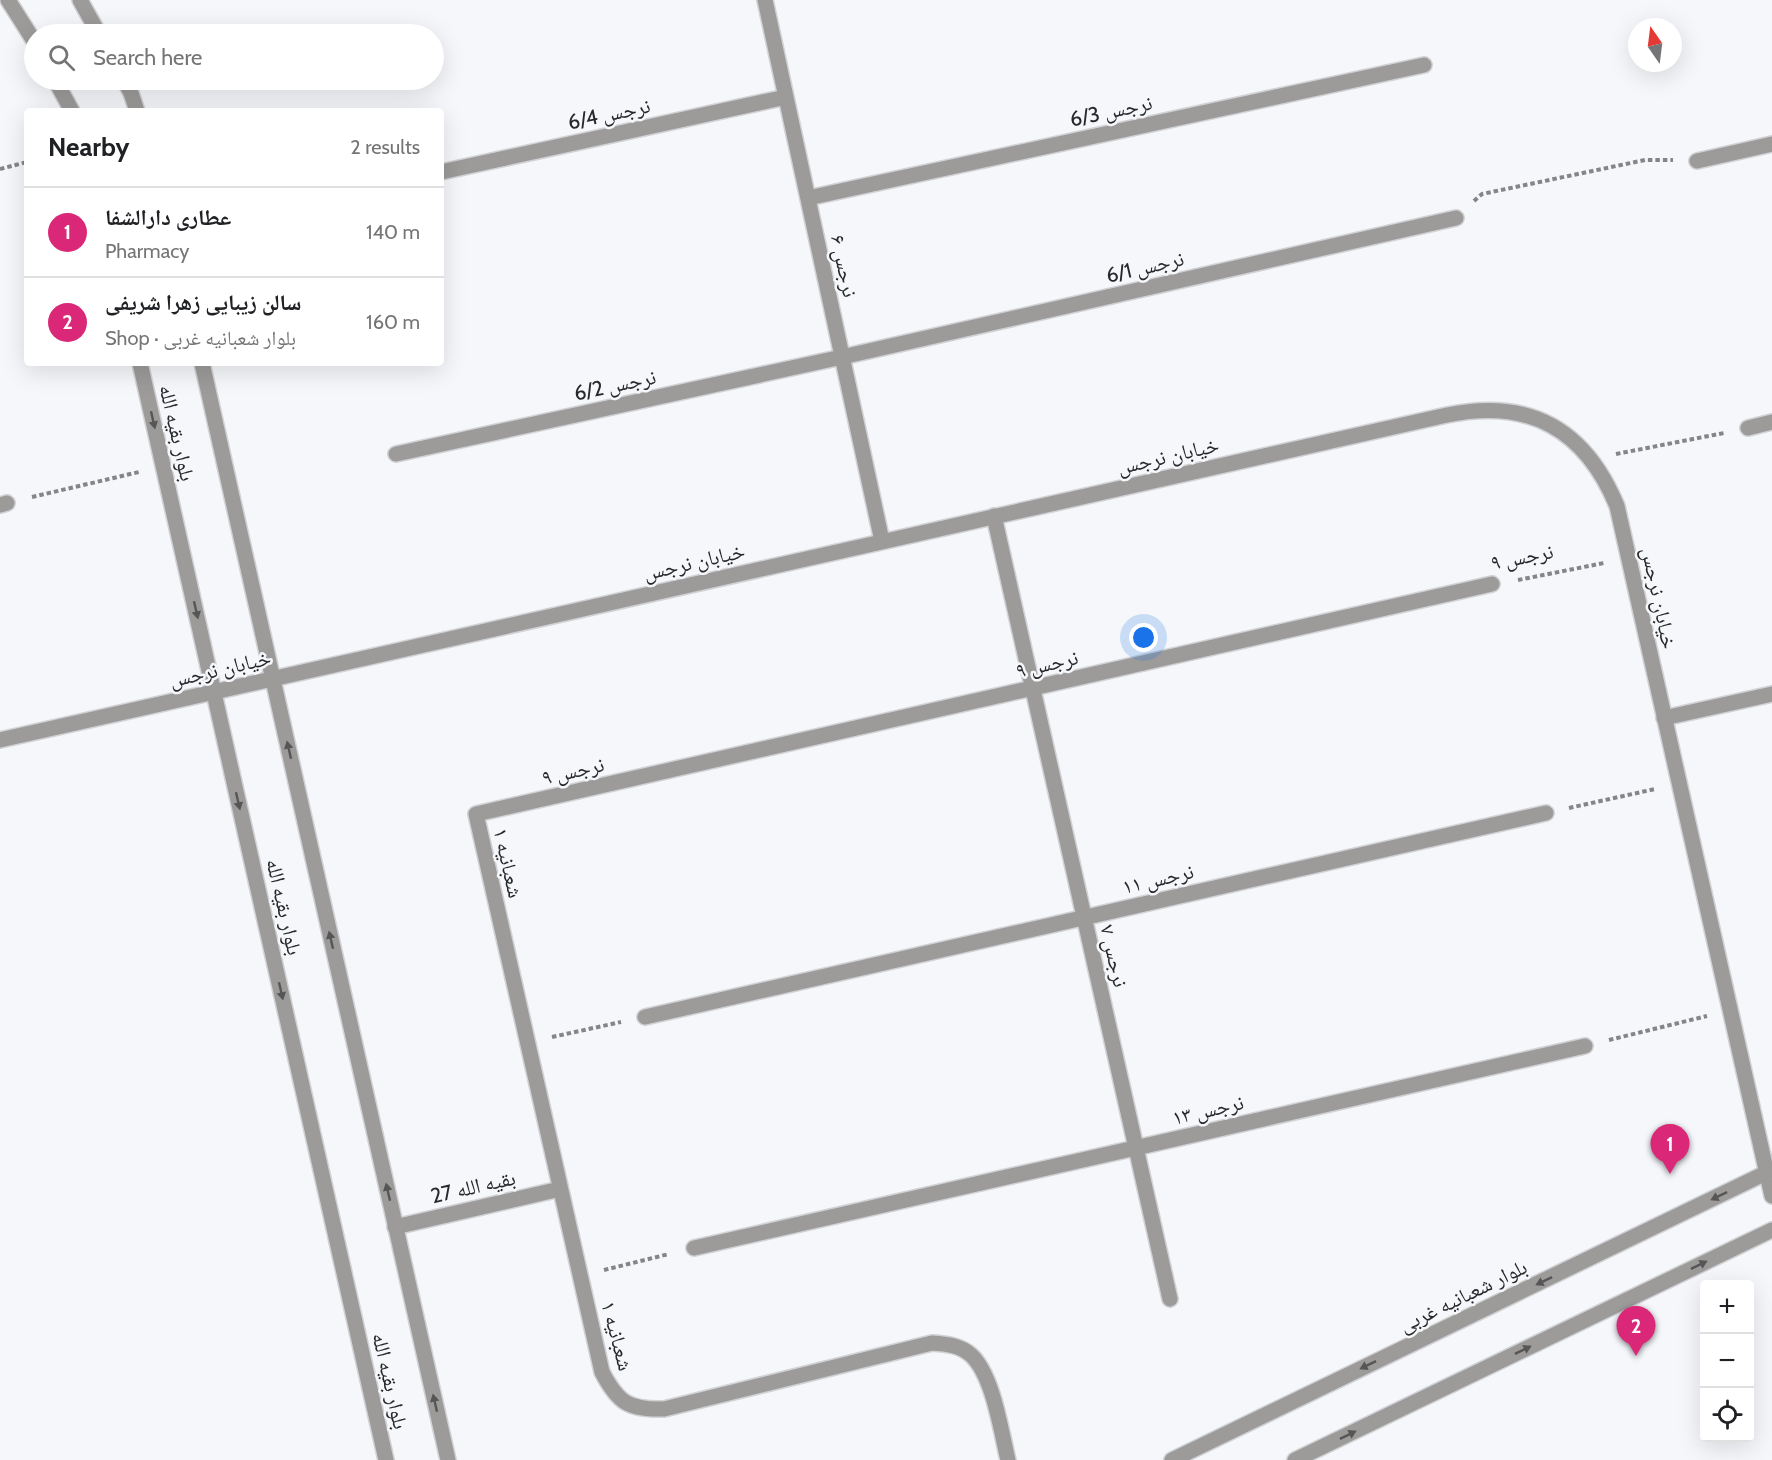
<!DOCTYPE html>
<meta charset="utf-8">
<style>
:root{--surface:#fff;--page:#f2f2f2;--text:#202124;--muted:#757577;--line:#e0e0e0;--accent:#db2777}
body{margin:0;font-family:Cabin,"Noto Naskh Arabic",sans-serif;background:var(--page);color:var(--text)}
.controls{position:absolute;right:18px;bottom:18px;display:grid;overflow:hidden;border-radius:6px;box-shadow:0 6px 24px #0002}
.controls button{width:54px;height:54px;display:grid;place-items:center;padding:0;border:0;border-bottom:2px solid var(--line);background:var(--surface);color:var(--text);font:30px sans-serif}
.compass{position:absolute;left:1628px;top:18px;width:54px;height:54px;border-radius:50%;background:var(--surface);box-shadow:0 6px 24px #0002;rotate:346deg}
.you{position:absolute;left:1144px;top:638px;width:21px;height:21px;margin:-15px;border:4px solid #fff;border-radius:50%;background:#1a73e8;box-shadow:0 0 0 9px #1a73e833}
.badge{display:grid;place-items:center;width:39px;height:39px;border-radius:50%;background:var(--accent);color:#fff;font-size:20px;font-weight:700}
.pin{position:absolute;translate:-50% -50px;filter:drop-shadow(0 2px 3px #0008)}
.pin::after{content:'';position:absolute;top:32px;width:21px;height:18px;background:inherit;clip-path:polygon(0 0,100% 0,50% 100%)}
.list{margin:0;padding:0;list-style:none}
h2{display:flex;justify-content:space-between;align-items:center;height:78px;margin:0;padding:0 24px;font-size:26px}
h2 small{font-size:20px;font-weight:400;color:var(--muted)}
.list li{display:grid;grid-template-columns:39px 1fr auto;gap:18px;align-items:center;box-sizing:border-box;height:90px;padding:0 24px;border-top:2px solid var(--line)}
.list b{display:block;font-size:22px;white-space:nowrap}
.list p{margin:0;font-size:20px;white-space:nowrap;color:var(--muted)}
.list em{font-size:20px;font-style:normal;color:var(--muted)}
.icon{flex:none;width:33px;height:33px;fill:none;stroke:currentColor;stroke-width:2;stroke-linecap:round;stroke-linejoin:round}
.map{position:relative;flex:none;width:1772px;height:1460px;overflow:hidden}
.search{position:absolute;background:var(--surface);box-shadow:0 6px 24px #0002;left:24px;top:24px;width:420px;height:66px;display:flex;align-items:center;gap:15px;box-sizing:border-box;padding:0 21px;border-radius:33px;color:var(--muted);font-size:22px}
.panel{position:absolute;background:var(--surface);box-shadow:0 6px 24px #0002;left:24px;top:108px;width:420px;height:258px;border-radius:6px}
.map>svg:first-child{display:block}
</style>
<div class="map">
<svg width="1772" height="1460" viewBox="0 0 1772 1460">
<rect width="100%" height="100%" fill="#f5f7fb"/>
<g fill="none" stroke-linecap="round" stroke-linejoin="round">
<!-- minor casing -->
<g stroke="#d0d2d5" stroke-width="18">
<path id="minor" d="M765 0 882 541
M1697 161 1772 144
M441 172 786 97
M808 198 1424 65
M1748 428 1772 422
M396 454 842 357 1456 218
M0 505 7 503
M994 516 1170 1299
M1664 718 1772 694
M645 1017 1546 813
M395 1227 560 1189
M694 1248 1585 1046
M1008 1460C1001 1431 993 1375 971 1355 960 1345 946 1344 932 1343L664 1409C629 1410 618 1403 602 1372L476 814 1492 584"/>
</g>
<!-- tertiary casing -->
<g stroke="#d0d2d5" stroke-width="18">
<path id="tertiary" d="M8 0 34 41
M80 0 99 34
M55 80 72 111
M124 80 131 93 137 111
M140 363 386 1460
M202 363 448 1460
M0 740 1447 415C1529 398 1585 429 1617 506L1772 1196
M1172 1460 1772 1170
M1295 1460 1772 1230"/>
</g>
<!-- path -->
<path stroke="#848588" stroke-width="4" stroke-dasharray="4.5 3" stroke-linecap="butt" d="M0 169 27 162
M1474 201 1482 194 1645 160H1673
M1616 454 1724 433
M32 497 139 472
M1518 580 1604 563
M1569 808 1655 789
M552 1037 621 1022
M1609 1040 1707 1016
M604 1270 669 1254"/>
<!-- minor -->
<use href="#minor" stroke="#9d9b9a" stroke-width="15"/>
<!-- tertiary -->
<use href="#tertiary" stroke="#9d9b9a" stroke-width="15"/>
</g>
<!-- one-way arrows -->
<defs><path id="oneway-solid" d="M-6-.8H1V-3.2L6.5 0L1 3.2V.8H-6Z" transform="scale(1.5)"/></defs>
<g fill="#565657">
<use href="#oneway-solid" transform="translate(153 420) rotate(77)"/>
<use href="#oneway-solid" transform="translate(196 610) rotate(77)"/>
<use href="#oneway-solid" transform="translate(289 750) rotate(-103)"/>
<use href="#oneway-solid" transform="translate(238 801) rotate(77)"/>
<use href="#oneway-solid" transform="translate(331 940) rotate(-103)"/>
<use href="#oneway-solid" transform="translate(281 991) rotate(77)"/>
<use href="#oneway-solid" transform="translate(388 1192) rotate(-103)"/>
<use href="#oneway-solid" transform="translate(1719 1196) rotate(154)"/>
<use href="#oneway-solid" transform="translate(1699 1265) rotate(-26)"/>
<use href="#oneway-solid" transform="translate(1544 1281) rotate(154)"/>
<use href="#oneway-solid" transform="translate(1523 1350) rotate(-26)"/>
<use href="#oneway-solid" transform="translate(1368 1365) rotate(154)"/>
<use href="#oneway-solid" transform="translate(435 1403) rotate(-103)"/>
<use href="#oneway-solid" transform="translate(1348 1435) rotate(-26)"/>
</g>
<g text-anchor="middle" stroke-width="5" stroke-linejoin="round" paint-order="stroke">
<!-- street labels -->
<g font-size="21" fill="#27282a" stroke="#f5f7fb">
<text transform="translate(1111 111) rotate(-12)" y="7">نرجس 6/3</text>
<text transform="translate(609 114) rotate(-12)" y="7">نرجس 6/4</text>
<text transform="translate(844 266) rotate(78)" y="7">نرجس ۶</text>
<text transform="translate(1145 267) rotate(-13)" y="7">نرجس 6/1</text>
<text transform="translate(615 385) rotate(-12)" y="7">نرجس 6/2</text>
<text transform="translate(177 433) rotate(77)" y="7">بلوار بقیه الله</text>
<text transform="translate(1168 456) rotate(-13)" y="7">خیابان نرجس</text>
<text transform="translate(1522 557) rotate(-11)" y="7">نرجس ۹</text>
<text transform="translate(694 562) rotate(-13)" y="7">خیابان نرجس</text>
<text transform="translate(1659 598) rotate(78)" y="7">خیابان نرجس</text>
<text transform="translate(1047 664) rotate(-13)" y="7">نرجس ۹</text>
<text transform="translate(220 669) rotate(-13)" y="7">خیابان نرجس</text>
<text transform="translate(573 771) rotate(-13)" y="7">نرجس ۹</text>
<text transform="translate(508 863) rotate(77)" y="7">شعبانیه ۱</text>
<text transform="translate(1158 879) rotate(-13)" y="7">نرجس ۱۱</text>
<text transform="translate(284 907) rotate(77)" y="7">بلوار بقیه الله</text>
<text transform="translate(1114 956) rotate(77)" y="7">نرجس ۷</text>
<text transform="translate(1208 1110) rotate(-13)" y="7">نرجس ۱۳</text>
<text transform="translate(473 1187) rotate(-13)" y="7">بقیه الله 27</text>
<text transform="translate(1463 1296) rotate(-26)" y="7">بلوار شعبانیه غربی</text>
<text transform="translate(617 1336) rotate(75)" y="7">شعبانیه ۱</text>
<text transform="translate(390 1381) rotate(77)" y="7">بلوار بقیه الله</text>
</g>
</g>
</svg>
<div class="controls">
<button>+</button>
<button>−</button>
<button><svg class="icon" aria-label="locate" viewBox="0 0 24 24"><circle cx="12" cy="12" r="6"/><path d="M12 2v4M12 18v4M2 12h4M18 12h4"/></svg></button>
</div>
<svg class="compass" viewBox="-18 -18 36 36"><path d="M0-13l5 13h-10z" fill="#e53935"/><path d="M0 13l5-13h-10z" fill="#757577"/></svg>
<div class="you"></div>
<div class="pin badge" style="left:1670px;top:1174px">1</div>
<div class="pin badge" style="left:1636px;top:1356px">2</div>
<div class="search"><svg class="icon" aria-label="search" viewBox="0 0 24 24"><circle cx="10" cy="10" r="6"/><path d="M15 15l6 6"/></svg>Search here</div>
<section class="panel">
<h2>Nearby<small>2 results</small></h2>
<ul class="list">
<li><span class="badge">1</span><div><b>عطاری دارالشفا</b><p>Pharmacy</p></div><em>140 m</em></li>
<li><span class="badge">2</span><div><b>سالن زیبایی زهرا شریفی</b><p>Shop · بلوار شعبانیه غربی</p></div><em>160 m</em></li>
</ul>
</section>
</div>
